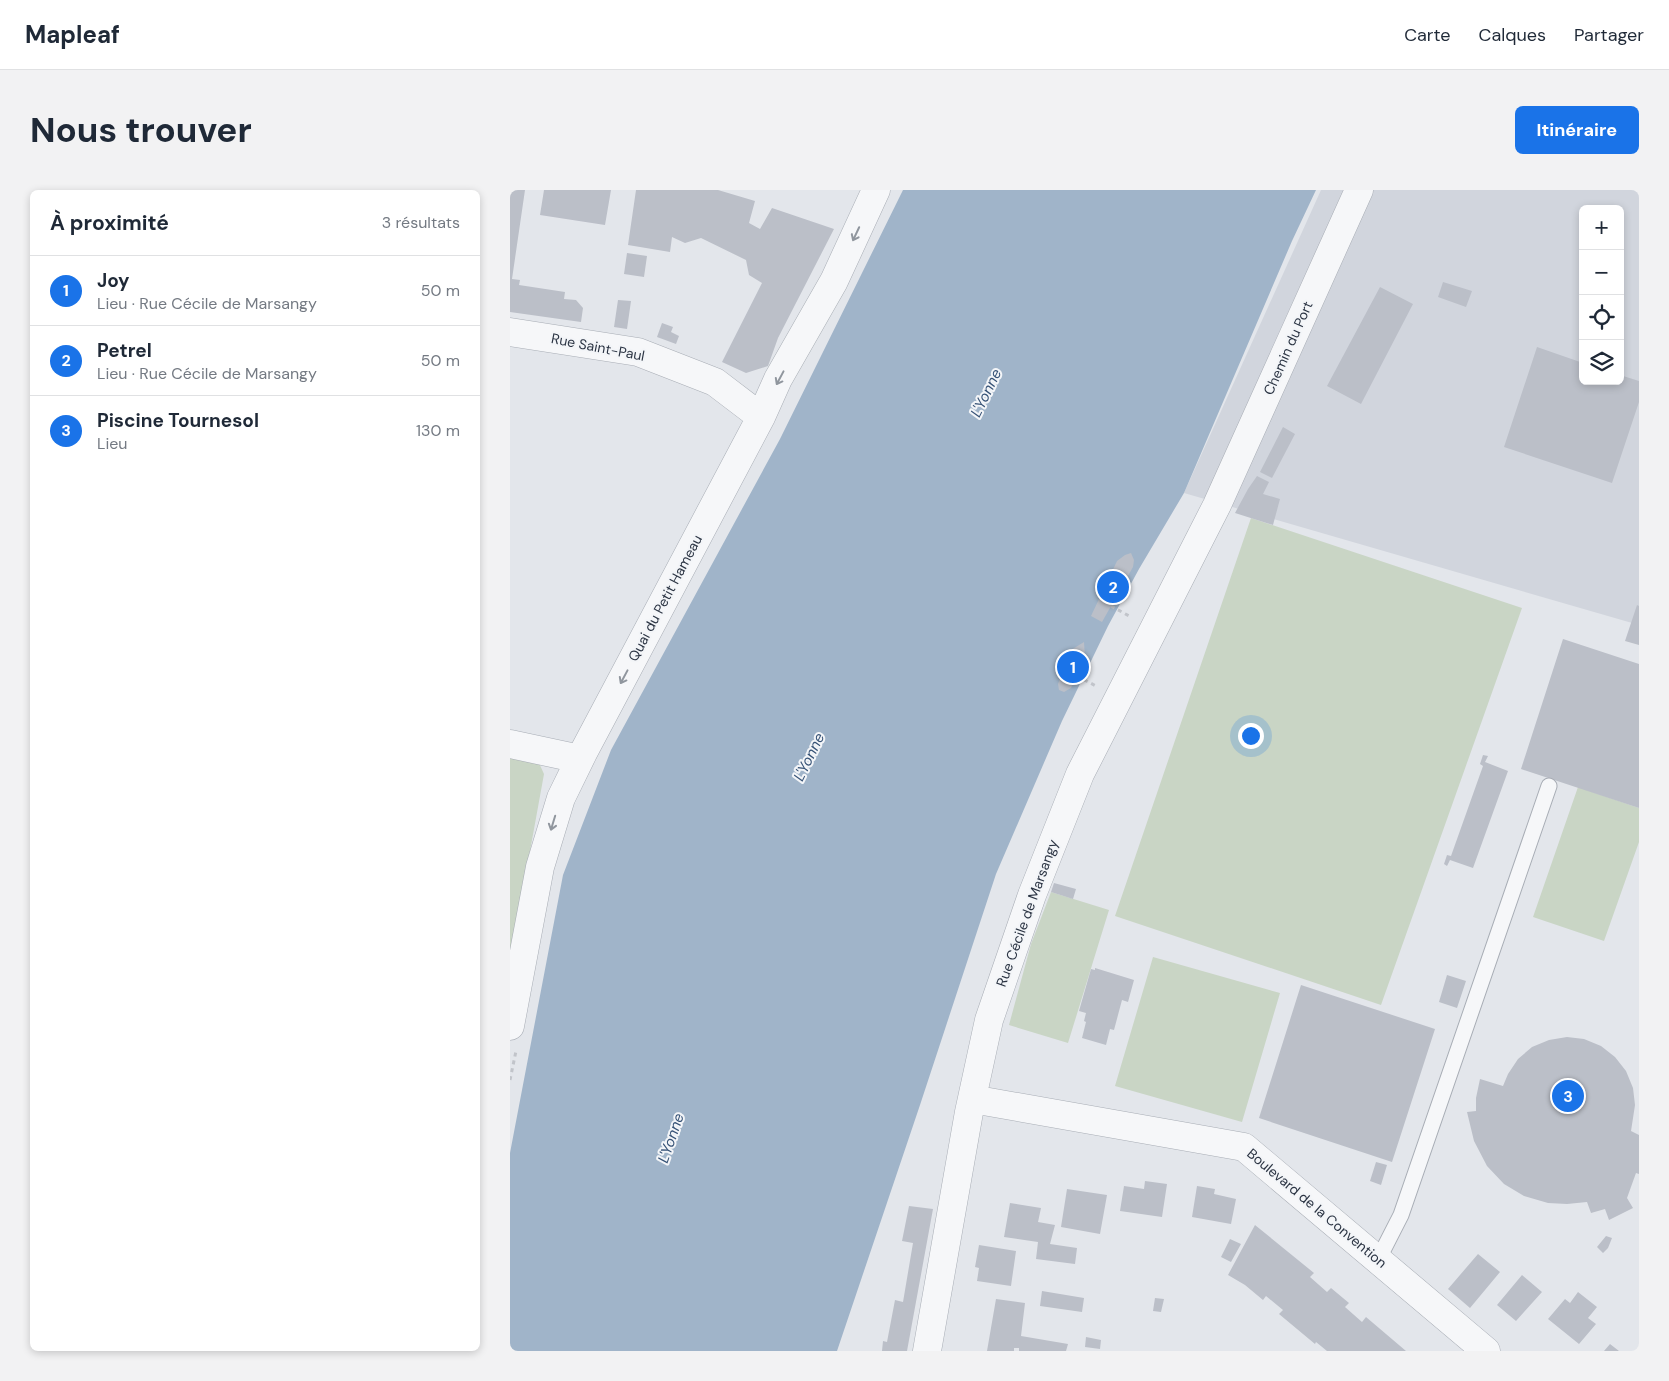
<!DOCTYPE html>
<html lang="fr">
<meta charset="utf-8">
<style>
:root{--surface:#fff;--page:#f2f2f3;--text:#1f2937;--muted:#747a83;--line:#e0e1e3;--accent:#1a73e8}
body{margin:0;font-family:"DM Sans",sans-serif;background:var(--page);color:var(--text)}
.controls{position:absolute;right:15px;top:15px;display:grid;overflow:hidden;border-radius:8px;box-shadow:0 2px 8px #0003}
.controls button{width:45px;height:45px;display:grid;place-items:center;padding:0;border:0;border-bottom:1px solid var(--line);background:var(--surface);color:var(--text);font:25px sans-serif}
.you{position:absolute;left:740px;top:545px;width:18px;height:18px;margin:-12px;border:4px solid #fff;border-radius:50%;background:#1a73e8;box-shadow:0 0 0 8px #1a73e833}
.badge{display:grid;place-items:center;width:32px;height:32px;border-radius:50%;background:var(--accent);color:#fff;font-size:16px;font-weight:700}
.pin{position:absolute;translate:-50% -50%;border:2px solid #fff;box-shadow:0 1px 5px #0006}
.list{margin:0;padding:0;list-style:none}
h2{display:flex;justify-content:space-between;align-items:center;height:65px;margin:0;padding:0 20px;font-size:21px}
h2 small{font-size:16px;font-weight:400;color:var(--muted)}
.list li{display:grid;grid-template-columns:32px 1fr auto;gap:15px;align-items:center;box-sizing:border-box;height:70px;padding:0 20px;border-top:1px solid var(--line)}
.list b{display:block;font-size:19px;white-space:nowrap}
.list p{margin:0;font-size:16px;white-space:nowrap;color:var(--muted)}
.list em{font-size:16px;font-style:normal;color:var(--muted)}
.icon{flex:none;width:28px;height:28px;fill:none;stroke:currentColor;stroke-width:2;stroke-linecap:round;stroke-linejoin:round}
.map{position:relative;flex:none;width:1129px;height:1161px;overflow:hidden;border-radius:8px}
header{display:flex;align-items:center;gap:30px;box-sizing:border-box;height:70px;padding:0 25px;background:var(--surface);border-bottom:1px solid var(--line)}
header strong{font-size:24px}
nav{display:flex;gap:28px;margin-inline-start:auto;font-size:18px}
.intro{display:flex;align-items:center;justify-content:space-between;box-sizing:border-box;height:120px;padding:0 30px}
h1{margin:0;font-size:35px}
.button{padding:12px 22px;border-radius:8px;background:var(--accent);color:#fff;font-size:18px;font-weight:700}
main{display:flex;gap:30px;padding:0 30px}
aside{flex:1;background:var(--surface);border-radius:8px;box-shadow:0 2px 8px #0003}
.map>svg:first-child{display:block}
</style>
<header>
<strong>Mapleaf</strong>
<nav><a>Carte</a><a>Calques</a><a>Partager</a></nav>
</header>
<div class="intro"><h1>Nous trouver</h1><a class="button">Itinéraire</a></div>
<main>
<aside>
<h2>À proximité<small>3 résultats</small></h2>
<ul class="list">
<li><span class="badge">1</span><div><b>Joy</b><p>Lieu · Rue Cécile de Marsangy</p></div><em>50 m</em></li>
<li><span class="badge">2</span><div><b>Petrel</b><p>Lieu · Rue Cécile de Marsangy</p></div><em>50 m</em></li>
<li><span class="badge">3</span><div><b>Piscine Tournesol</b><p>Lieu</p></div><em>130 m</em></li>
</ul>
</aside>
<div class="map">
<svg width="1129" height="1161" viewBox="0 0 1129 1161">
<rect width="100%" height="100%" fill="#e3e6eb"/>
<!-- built -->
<path fill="#d1d5dd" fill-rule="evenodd" d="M811 0H1129V435L674 303ZM1073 19H1110V191H1073Z"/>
<!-- green -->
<path fill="#c9d5c5" d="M741 328 1012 418 871 815 605 726Z
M0 568 29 573 34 584 0 771Z
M1068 597 1129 618V652L1094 751 1023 727Z
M541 702 599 720 558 853 499 835 521 754Z
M643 767 770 803 732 932 605 896Z"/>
<!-- water -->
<path fill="#a0b4c9" d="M393 0H806L782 51 674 303 629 379 598 436 552 531 486 684 410 915 327 1161H0V963L53 685 101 560 270 249Z"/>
<!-- building -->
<path fill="#bbbfc8" d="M0 0H15L2 89 10 90 9 95 55 102 54 109 66 110 73 118 71 132 0 122Z
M34 0H101L95 35 30 25Z
M126 0H208L245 11 239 33 250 39 262 18 324 39 268 148 258 176 236 183 212 172 252 93 239 85 236 70 191 48 175 53 162 47 160 62 118 55Z
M117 63 137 66 134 87 114 84Z
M933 92 962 101 956 117 928 107Z
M870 97 903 114 851 214 817 196Z
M108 110 121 111 117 139 104 137Z
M152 133 163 137 161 142 169 146 166 154 147 147Z
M1027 157 1073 173V191H1110V185L1129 191V212L1102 293 994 257Z
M773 237 785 244 762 288 750 282Z
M747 286 759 292 753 304 770 309 763 335 725 323 738 299Z
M621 363 624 370 623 377 592 432 581 426 607 371 615 365Z
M1127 415 1129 416V455L1115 451Z
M1053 449 1129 474V618L1011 579Z
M574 452 575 468 561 498 554 502 549 500 548 494 561 460Z
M973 565 978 566 975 572 998 581 963 678 940 670 937 676 934 674 937 665 941 666 973 576 970 574Z
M544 693 566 699 563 709 541 702Z
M585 778 624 790 618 812 612 810 604 840 600 839 596 855 572 848 576 832 574 831 576 823 569 821 581 779 585 780Z
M937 785 956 791 947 818 929 812Z
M791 795 925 839 882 972 749 928Z
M1057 847 1074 849 1091 856 1105 867 1116 881 1123 898 1125 915 1121 941 1129 945V984L1126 983 1117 1008 1123 1018 1099 1030 1095 1019 1081 1023 1077 1012 1057 1014 1038 1013 1014 1006 994 994 977 976 964 951 957 922 966 921V908L970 889 993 896 998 884 1008 869 1022 857 1039 850Z
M866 972 877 975 871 995 860 991Z
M635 991 657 994 652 1027 610 1021 614 996 634 999Z
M687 996 705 999 704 1004 726 1009 721 1034 682 1027Z
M557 999 597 1005 590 1044 551 1037Z
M500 1013 531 1018 528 1032 545 1035 540 1054 567 1058 565 1074 526 1069 528 1052 494 1047Z
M399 1016 423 1019 397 1161H372L373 1151 377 1152 385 1110 393 1112 403 1053 392 1051Z
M745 1035 804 1083 800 1087 817 1102 821 1098 839 1113 835 1117 852 1132 856 1127 896 1161H817L806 1152 805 1154 769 1124 773 1120 756 1106 753 1110 735 1095 718 1085Z
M1096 1046 1102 1048 1098 1058 1093 1063 1087 1057Z
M720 1049 731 1054 721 1072 711 1067Z
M469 1055 506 1061 501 1096 467 1091 469 1078 465 1077Z
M968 1064 990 1082 960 1118 938 1099Z
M1012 1085 1032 1102 1006 1131 987 1115Z
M532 1101 574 1108 572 1122 530 1116Z
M1068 1102 1087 1117 1078 1128 1086 1134 1069 1154 1038 1129 1055 1109 1060 1113Z
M645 1108 654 1109 651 1122 643 1121Z
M486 1109 515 1113 511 1146 558 1154 556 1161H509V1158H504V1161H477Z
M576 1147 591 1150 590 1159 575 1157Z
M1100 1154 1109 1161H1094Z"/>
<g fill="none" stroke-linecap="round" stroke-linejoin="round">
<!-- service casing -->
<g stroke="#a8adb5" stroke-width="17">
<path id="service" d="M868 1070 891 1025 1039 596"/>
</g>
<!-- minor casing -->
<g stroke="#a8adb5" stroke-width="29">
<path id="minor" d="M0 142 128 162 205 192 251 227
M0 554 70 569
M0 836 30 677 51 608 73 563 251 227 268 189 324 91 366 0
M462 909 734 957 976 1161
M417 1161 459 922 479 830 522 705 570 584 707 315 849 0"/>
</g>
<!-- path -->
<path stroke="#c1c4ca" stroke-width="3" stroke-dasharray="4 4" stroke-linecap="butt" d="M601 416 621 427
M567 486 586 496
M0 890 6 861"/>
<!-- service -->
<use href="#service" stroke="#f6f7f9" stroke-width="15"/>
<!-- minor -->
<use href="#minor" stroke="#f6f7f9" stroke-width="28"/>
</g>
<!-- one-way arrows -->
<defs><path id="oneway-shaft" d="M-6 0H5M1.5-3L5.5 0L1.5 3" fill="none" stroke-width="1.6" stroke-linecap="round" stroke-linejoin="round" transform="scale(1.25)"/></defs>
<g stroke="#90969e">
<use href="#oneway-shaft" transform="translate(346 44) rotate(115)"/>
<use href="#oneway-shaft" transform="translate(270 188) rotate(118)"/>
<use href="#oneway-shaft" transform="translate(114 487) rotate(118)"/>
<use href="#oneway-shaft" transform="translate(43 633) rotate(107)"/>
</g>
<g text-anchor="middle" stroke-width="4" stroke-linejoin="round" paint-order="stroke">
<!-- street labels -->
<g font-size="14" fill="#2b3443" stroke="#f3f5f8">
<text transform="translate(88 157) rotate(11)" y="5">Rue Saint-Paul</text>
<text transform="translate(778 158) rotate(-66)" y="5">Chemin du Port</text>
<text transform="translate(155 408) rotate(-62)" y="5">Quai du Petit Hameau</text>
<text transform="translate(517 723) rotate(-70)" y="5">Rue Cécile de Marsangy</text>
<text transform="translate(807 1018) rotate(40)" y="5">Boulevard de la Convention</text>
</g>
<!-- water labels -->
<g font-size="15" font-style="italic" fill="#365276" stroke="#f3f5f8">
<text transform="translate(476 203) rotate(-64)" y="5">L'Yonne</text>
<text transform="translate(299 567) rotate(-64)" y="5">L'Yonne</text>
<text transform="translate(161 948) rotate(-71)" y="5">L'Yonne</text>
</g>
</g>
</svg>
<div class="controls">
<button>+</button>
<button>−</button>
<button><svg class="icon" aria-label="locate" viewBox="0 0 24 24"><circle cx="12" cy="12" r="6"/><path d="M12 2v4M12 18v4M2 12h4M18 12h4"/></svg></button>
<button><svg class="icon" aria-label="layers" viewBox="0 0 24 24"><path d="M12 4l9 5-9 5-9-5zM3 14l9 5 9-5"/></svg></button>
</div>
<div class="you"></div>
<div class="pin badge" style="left:563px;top:477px">1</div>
<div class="pin badge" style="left:603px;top:397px">2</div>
<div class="pin badge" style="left:1058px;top:906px">3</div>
</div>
</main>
